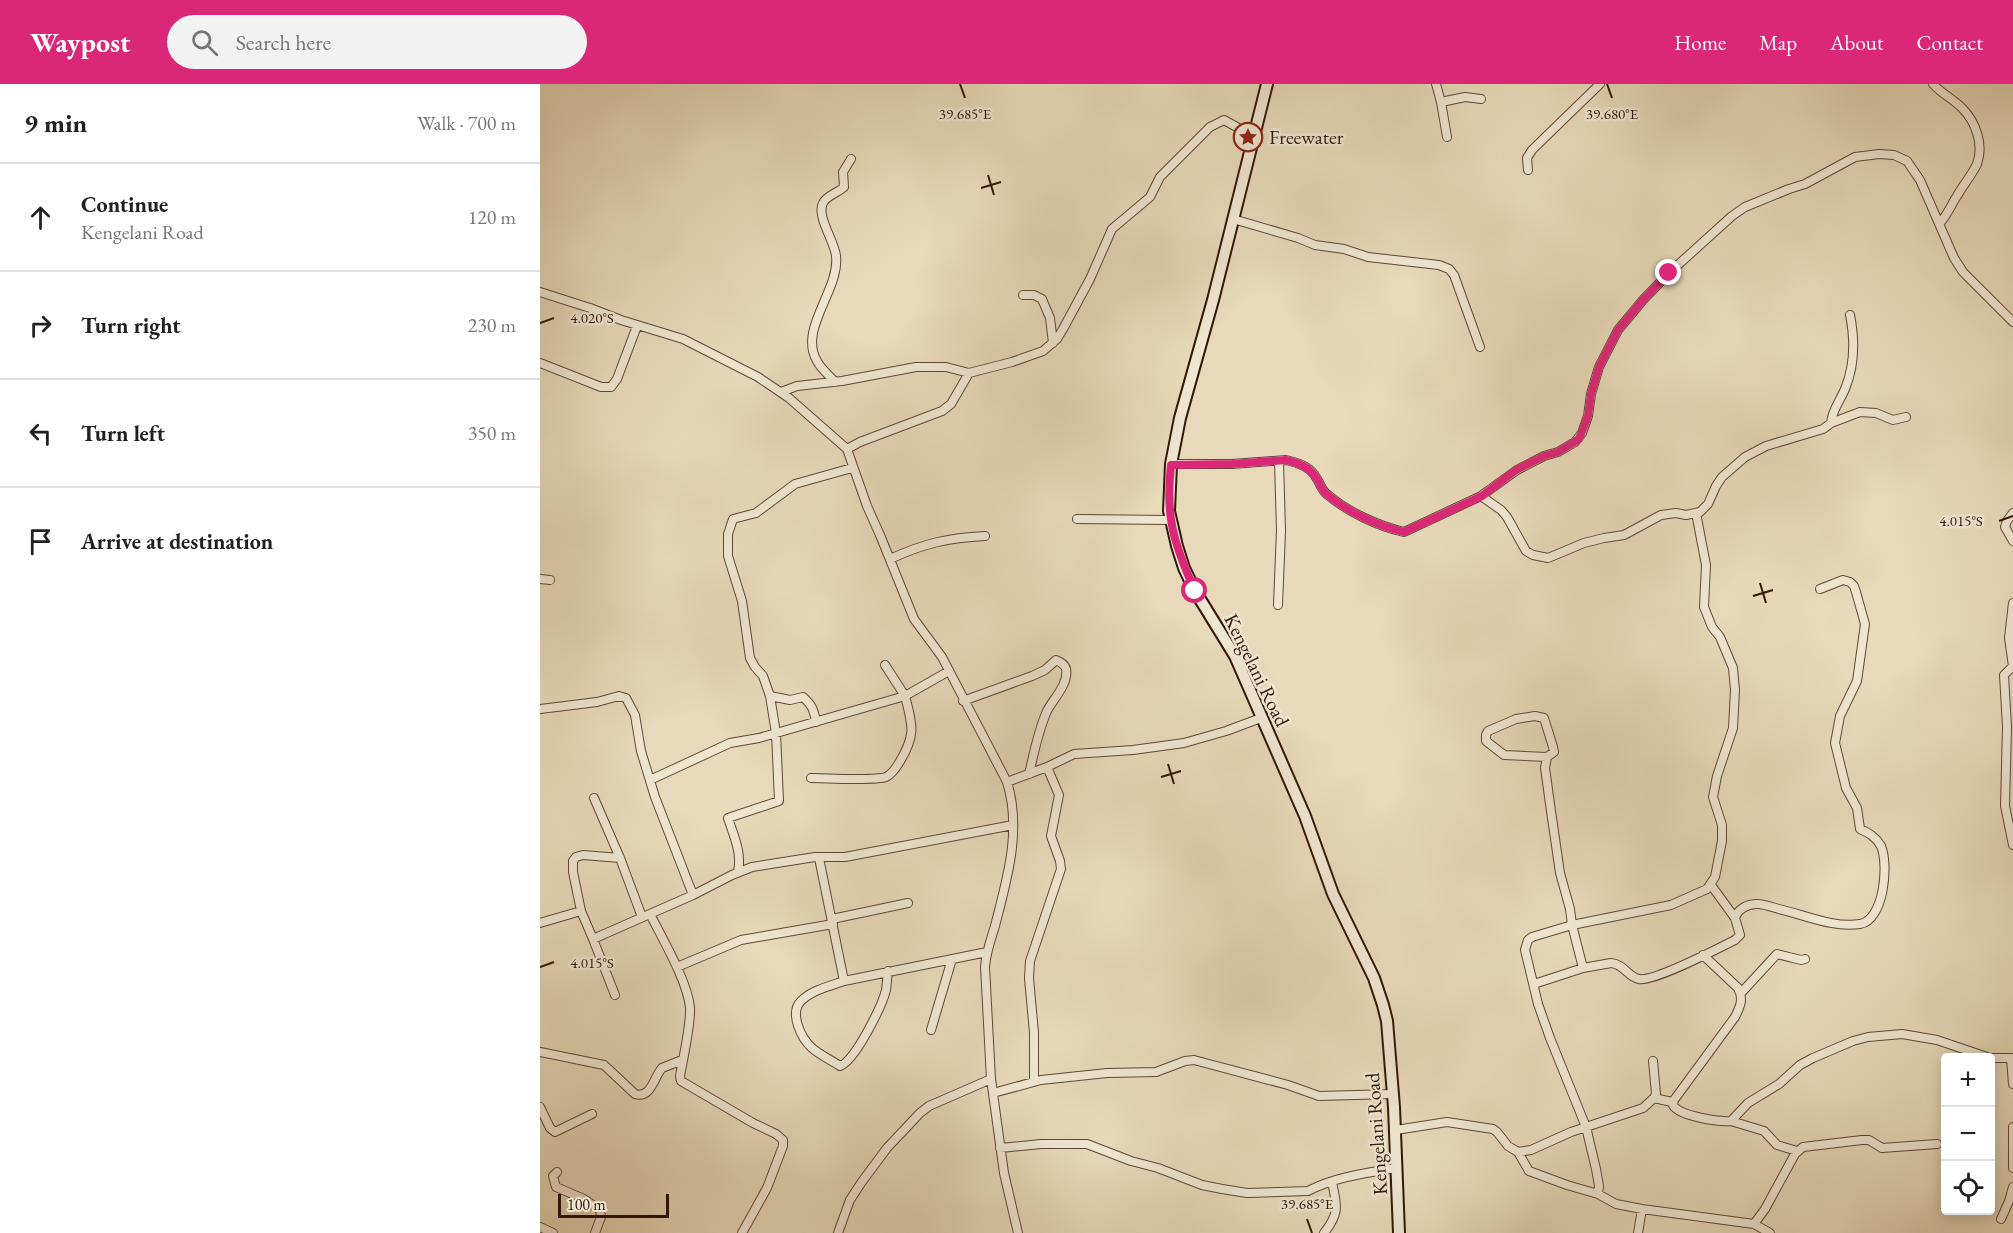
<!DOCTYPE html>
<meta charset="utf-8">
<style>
:root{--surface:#fff;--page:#f2f2f2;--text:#202124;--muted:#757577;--line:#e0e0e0;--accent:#db2777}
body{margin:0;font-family:"EB Garamond",serif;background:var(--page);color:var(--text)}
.controls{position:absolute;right:18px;bottom:18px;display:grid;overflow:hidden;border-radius:6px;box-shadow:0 3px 15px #0003}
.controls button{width:54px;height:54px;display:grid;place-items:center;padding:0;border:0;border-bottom:2px solid var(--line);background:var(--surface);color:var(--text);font:30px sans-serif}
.scale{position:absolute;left:18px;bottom:15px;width:111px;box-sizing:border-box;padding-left:6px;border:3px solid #341609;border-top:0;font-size:16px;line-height:21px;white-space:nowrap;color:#341609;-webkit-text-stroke:4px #efe6d2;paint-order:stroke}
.stop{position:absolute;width:18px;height:18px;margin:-14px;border:4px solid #db2777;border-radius:50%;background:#fff}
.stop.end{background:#db2777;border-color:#fff;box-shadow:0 2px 6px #0008}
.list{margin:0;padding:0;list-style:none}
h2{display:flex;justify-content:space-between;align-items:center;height:78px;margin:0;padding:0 24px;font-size:26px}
h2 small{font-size:20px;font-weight:400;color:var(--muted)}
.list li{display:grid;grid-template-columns:39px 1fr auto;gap:18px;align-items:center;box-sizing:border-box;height:108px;padding:0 24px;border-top:2px solid var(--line)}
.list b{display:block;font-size:22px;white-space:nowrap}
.list p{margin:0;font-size:20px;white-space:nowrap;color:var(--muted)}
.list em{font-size:20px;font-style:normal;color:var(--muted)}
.icon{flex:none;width:33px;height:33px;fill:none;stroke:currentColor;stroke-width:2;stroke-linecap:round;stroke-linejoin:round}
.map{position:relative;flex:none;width:1473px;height:1149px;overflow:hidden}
header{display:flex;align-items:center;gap:36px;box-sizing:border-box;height:84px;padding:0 30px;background:var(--accent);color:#fff}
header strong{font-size:28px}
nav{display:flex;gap:33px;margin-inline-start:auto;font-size:21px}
.search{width:420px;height:54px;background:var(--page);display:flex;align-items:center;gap:15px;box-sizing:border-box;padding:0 21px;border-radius:33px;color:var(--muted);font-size:22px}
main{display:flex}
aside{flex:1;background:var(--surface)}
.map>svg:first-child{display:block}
</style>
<header>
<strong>Waypost</strong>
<div class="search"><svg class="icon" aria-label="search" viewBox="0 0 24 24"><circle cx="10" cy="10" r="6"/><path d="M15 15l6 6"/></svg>Search here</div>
<nav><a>Home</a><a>Map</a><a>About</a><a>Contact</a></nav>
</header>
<main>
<aside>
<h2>9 min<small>Walk · 700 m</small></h2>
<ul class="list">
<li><svg class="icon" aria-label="ahead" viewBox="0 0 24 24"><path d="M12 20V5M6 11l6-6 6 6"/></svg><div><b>Continue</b><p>Kengelani Road</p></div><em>120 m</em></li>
<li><svg class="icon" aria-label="right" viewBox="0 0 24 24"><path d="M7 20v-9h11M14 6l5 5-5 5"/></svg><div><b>Turn right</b></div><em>230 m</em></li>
<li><svg class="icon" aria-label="left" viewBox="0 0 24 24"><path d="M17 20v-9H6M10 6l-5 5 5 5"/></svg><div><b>Turn left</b></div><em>350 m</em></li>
<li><svg class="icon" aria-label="arrive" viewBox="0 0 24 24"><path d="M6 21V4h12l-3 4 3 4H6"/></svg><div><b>Arrive at destination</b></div></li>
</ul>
</aside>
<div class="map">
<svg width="1473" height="1149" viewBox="0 0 1473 1149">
<rect width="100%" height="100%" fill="#e7d9b9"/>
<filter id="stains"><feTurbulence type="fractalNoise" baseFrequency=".00333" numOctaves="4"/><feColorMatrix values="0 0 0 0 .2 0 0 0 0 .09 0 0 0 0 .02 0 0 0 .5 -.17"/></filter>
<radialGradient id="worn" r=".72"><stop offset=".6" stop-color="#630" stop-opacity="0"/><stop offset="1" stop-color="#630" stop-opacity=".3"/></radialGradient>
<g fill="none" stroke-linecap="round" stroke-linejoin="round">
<!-- minor casing -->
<g stroke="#614735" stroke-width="10">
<path id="minor" d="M896 0 901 18 907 53
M1393 0C1402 10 1413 15 1422 24 1436 38 1444 61 1437 80 1432 91 1423 101 1417 112 1411 121 1408 130 1400 139
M901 18 925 13 941 15
M988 86 987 74 992 66 1060 0
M693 135 758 154 775 161 804 165 828 173 899 181 909 185 914 191 940 263
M0 208 50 224 81 236 143 255 218 293 249 314 307 365 327 422 340 451 374 535 402 573 467 698C482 746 467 795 455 842 451 855 446 868 445 883L451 995 464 1089 478 1149
M483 211H494L502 215 510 234 513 259
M0 279 61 303H71L77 295 97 242
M295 298C289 291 281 285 277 277 258 245 300 206 296 172 295 158 276 132 283 119 286 112 299 108 304 103L303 88 311 75
M241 308 257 302 302 297 376 283H406L429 289 472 278 503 267 517 255 523 245 550 195 572 145 610 113 620 93 670 43 684 36 713 52
M1291 339C1292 326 1300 317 1305 305 1315 281 1315 256 1310 231
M307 365 320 358 402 327 411 320 429 289
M631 380H692L746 376C759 379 771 383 777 395 781 401 782 407 788 411 808 428 838 442 864 448L941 412 977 386 1004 372 1018 368 1035 358 1042 349 1048 332 1051 310 1059 283 1078 246 1103 216 1129 189 1192 132 1205 123 1249 105 1265 100 1315 73 1339 70 1354 71 1367 77 1380 96 1414 174 1423 188 1473 238
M941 412 961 426 967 433 986 467 993 471 1008 474 1044 459 1064 454 1084 451 1121 431 1136 429 1146 431 1160 428 1168 420 1176 402 1182 393 1205 373 1226 362 1283 345 1291 339 1320 328 1336 329 1353 336 1366 333
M1473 429 1467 437 1465 443 1473 457
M537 435 630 436
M350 475C385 459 408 454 445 452
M0 495 10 496
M1473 519 1469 554 1473 582 1464 591 1467 643 1465 722 1473 761
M738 521 741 447 739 377
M230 612 250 616 263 613C272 621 274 626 276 638
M423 617 492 592 505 586 516 576C520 578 525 580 526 585 529 600 513 615 507 627 498 647 494 669 489 690
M0 625 57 618 79 612 86 614 95 631 101 667 115 713 153 811
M995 632 1004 634 1013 663 1014 668 1007 673 964 671 946 657V651L948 647 976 635Z
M1007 673 1005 684 1011 727 1020 789 1030 825 1032 841 1131 821 1167 805 1175 793 1182 757V741L1173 713 1177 692 1193 644 1195 606 1193 584 1180 553 1172 543 1164 523 1166 481 1156 429
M271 694C286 694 335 697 346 693 352 690 356 684 359 679 376 651 373 643 365 612L409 587
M110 696 190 659 219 654 365 612 345 581
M467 698 507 683 534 670 593 666 644 659 686 647 721 634
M54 714 80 774 102 833
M80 774 43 771 36 773 33 777V788L41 827 53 855 153 811 192 791 212 783 275 773H305L473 741
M279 774 304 897 447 868
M198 788C202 768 194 753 188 734L239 717 236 649 230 612 223 592 215 583 210 574 202 517 188 472V450L193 435 216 429 255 400 312 384
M110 830C122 854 148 898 150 924 151 940 143 975 140 992L141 997 213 1039 236 1050 243 1056V1062L227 1104 202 1149
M1195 834C1198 825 1207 820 1217 820 1224 820 1232 823 1239 825 1265 831 1293 844 1320 840 1344 836 1349 781 1341 762 1336 753 1329 749 1320 745L1317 724 1306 704 1295 659 1300 632 1317 597 1325 540 1316 508 1314 502 1310 498 1303 496 1280 505
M292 835 368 819
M0 839 41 827
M53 855 75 911
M1163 871 1198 904C1204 915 1200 923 1195 933L1134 1016 1133 1021C1139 1032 1178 1038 1191 1037L1208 1019 1239 1000 1260 981 1273 974 1313 957 1328 953 1362 950 1397 956 1450 974
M137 883 201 856 293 840
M1043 884 1032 841 992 853 988 856 985 866 998 920 1010 954 1046 1043 1056 1085 1059 1102 1058 1110
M304 897C290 902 272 906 261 917 249 929 261 954 272 964 280 971 291 976 300 982 315 977 342 922 346 906 347 900 347 893 348 887
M994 900 1043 884 1071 879C1084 880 1088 893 1099 895 1114 898 1179 864 1195 856L1200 851 1195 834 1171 801
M1201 909 1237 870 1261 876 1265 875
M391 946 412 875
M0 968 64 981 95 1010C111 1015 114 993 122 984L142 976
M1450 974H1471L1473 1000
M494 997V949L489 894 490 877 521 785 520 777 511 752 519 711 507 683
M453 1009 501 996 567 989 616 988 645 977 654 976 748 1001 779 1012 853 1010
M1114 1014 1132 1018
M0 1023 10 1044 15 1048 52 1030
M1191 1037 1224 1047 1237 1061 1257 1067
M1473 1043V1084
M856 1046 907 1038 953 1045 957 1048 968 1062 978 1068 991 1066 1031 1048 1103 1024 1114 1014 1116 1010 1113 977
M460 1064 501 1060H547L591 1077 618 1084 662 1101 682 1105 707 1109 768 1107C795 1093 826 1089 856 1084
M978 1068 989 1087 1027 1101 1058 1110 1076 1120 1102 1125 1214 1140 1230 1149
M17 1088 13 1092 16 1103 44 1115 60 1126 61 1133 55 1149
M1461 1135 1469 1117 1473 1103
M1214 1140 1225 1125 1255 1070 1263 1063 1322 1056H1329L1342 1064 1397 1060
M0 1143 13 1149
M298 1149 310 1116 321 1099 347 1064 380 1029 389 1022 451 995
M784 1149C800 1129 797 1122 792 1098
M1098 1149 1102 1125"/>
</g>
<!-- secondary casing -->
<g stroke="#341609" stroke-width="14">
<path id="secondary" d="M727 0 673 216 640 334 631 380 629 427 637 462 644 484 655 507 695 572 765 732 793 810 834 894 843 921 847 937 854 1023 859 1149"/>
</g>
<!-- minor -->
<use href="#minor" stroke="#efe6d2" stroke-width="8"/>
<!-- secondary -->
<use href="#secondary" stroke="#efe6d2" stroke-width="10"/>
</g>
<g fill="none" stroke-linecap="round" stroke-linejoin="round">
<!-- route -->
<path stroke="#db2777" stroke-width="8" d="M655 507C634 460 625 433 631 381L692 380 746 376C759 379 770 383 777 395 781 401 782 407 788 411 808 428 838 442 864 448L942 412 976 386 1004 372 1018 368 1039 355 1048 332 1051 310 1059 283 1078 246 1103 216 1129 189"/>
</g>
<!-- ticks -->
<path fill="none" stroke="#341609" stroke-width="2" d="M420 0 425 14M1067 0 1072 14M448 91 454 111M441 104 461 98M0 239 14 234M1459 437 1473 432M1220 499 1226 519M1213 512 1233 506M628 680 634 700M621 693 641 687M0 883 14 878M767 1135 772 1149"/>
<!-- icons -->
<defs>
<g id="sight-ring" transform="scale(1.5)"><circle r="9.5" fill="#efe6d2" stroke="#8f2418" stroke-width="1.5"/><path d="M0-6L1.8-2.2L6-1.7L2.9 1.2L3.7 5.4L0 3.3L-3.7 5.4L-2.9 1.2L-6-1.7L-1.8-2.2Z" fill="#8f2418"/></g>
</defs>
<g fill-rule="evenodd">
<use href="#sight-ring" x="708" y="53"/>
</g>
<g text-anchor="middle" stroke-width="5" stroke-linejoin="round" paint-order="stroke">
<!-- poi labels -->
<g font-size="20" fill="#341609" stroke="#efe6d2" text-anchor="start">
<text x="729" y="60">Freewater</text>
</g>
<!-- street labels -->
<g font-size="20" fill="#341609" stroke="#efe6d2">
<text transform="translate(717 586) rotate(64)" y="7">Kengelani Road</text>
<text transform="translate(836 1050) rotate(-94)" y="7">Kengelani Road</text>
</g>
</g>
<g font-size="15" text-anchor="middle" fill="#341609" stroke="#efe6d2" stroke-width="5" stroke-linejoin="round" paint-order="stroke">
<text x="425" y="35">39.685°E</text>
<text x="1072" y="35">39.680°E</text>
<text x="52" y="239">4.020°S</text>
<text x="1421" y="442">4.015°S</text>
<text x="52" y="884">4.015°S</text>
<text x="767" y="1125">39.685°E</text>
</g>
<rect width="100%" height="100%" filter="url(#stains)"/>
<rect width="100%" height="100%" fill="url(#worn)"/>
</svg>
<div class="controls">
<button>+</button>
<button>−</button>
<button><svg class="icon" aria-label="locate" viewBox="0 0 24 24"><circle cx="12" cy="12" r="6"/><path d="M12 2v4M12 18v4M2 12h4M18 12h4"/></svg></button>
</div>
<div class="scale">100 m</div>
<div class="stop" style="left:655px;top:507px"></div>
<div class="stop end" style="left:1129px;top:189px"></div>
</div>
</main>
